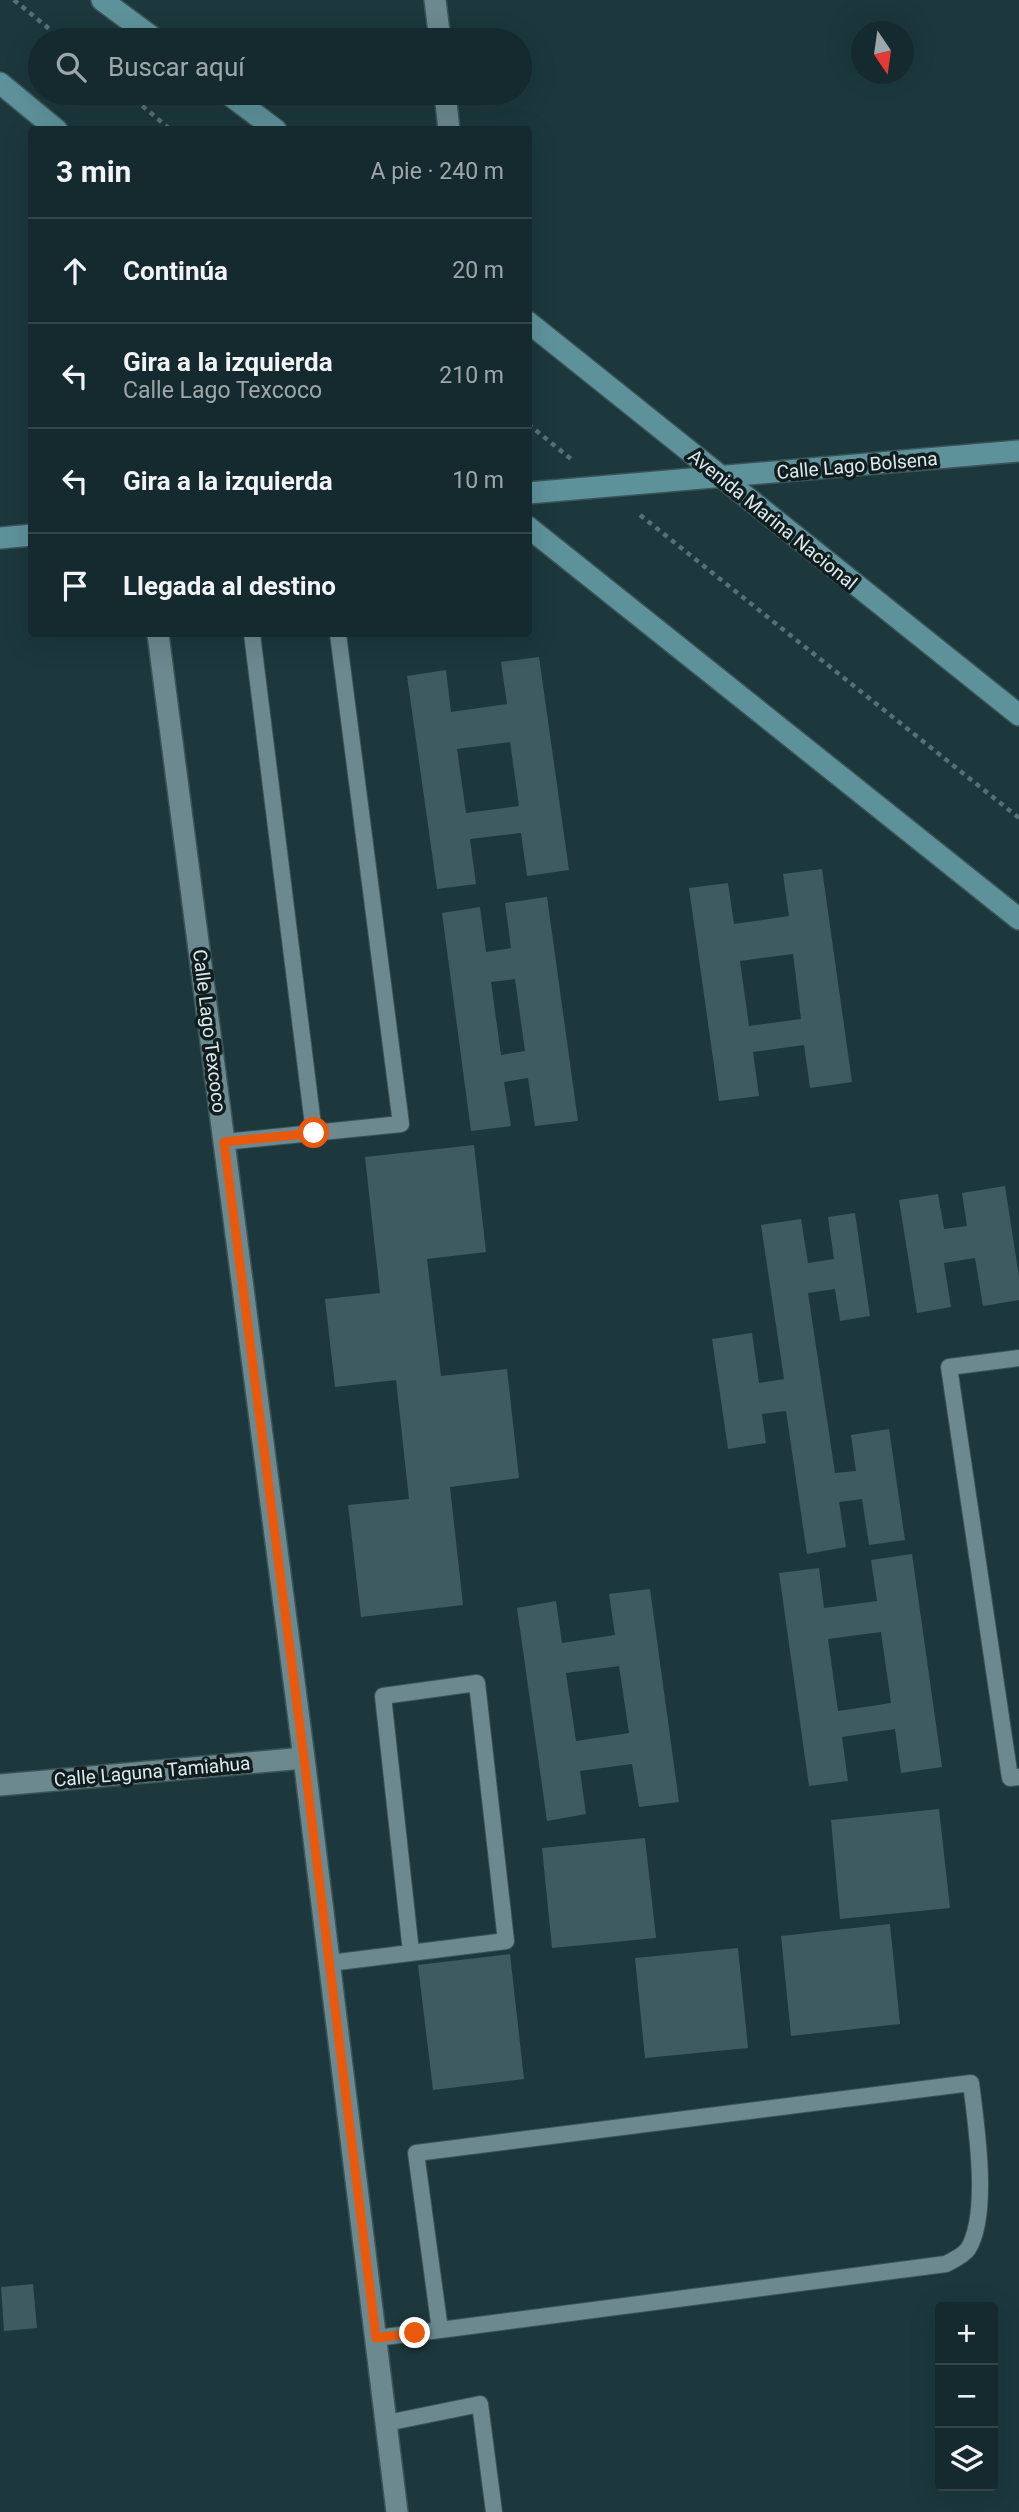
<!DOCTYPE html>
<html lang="es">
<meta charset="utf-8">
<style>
:root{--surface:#152a2e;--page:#22363a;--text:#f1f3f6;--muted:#9da7aa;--line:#34464a}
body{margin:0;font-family:Roboto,sans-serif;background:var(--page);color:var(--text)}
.controls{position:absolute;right:21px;bottom:21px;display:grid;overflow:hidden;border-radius:7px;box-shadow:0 7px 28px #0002}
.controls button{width:63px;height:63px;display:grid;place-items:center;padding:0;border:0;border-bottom:2px solid var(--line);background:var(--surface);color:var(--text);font:35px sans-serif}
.compass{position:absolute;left:851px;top:21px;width:63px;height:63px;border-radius:50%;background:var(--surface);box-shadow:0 7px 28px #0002;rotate:167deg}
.stop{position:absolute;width:21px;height:21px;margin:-16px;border:5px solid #ea580c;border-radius:50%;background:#fff}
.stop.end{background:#ea580c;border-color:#fff;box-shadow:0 2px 7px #0008}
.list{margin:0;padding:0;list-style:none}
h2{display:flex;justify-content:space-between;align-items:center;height:91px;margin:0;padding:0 28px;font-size:30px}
h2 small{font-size:23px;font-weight:400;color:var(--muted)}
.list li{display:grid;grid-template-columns:46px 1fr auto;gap:21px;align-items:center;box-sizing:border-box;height:105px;padding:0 28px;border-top:2px solid var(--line)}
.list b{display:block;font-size:26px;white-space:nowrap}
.list p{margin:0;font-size:23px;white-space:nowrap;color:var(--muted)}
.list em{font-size:23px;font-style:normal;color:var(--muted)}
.icon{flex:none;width:38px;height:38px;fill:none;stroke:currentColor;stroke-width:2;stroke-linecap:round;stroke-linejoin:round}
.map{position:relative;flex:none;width:1019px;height:2512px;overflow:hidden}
.search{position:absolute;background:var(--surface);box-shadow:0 7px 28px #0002;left:28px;top:28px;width:504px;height:77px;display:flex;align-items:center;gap:18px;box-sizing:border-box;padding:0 24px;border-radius:38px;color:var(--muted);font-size:26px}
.panel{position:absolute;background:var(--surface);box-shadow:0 7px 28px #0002;left:28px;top:126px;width:504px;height:511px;border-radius:7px}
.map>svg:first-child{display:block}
</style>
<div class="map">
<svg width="1019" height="2512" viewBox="0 0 1019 2512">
<rect width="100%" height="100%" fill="#1c383d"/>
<!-- building -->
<path fill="#3e5b60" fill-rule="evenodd" d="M539 657 569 870 527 876 521 833 470 839 476 884 437 889 407 676 446 670 451 712 507 704 501 662ZM510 742 519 806 466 813 457 749Z
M822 869 852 1082 810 1088 804 1045 753 1052 759 1096 719 1101 689 888 728 883 734 924 789 916 783 874ZM793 954 801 1019 749 1026 740 961Z
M547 897 578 1121 535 1126 528 1078 504 1082 511 1126 471 1131 442 913 480 907 486 952 511 948 505 903ZM515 979 525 1051 501 1055 491 982Z
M474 1145 486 1252 427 1259 441 1376 507 1369 519 1478 450 1487 463 1605 361 1617 348 1505 409 1499 396 1380 335 1387 325 1299 380 1293 365 1157Z
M1005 1186 1019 1277V1300L983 1306 975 1258 944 1263 951 1307 917 1313 899 1200 938 1194 944 1229 967 1226 962 1193Z
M855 1213 870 1316 840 1321 835 1289 808 1293 835 1473 856 1471 851 1435 889 1429 905 1540 869 1545 862 1499 839 1502 846 1547 807 1554 786 1411 762 1414 766 1443 728 1449 712 1339 752 1333 759 1383 784 1379 761 1225 801 1219 808 1263 834 1259 828 1217Z
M912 1554 942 1767 901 1773 895 1729 842 1737 848 1781 809 1786 779 1573 819 1568 824 1608 877 1601 871 1560ZM881 1632 891 1703 838 1711 828 1639Z
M650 1589 679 1802 639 1807 632 1764 580 1771 586 1814 547 1821 517 1608 556 1601 562 1643 615 1635 609 1594ZM619 1666 629 1733 576 1741 566 1673Z
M939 1809 950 1908 840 1919 831 1820Z
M645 1838 656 1938 552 1948 542 1848Z
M890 1924 900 2024 791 2036 781 1936Z
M738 1948 748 2048 645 2058 635 1958Z
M510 1954 524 2079 433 2090 418 1965Z
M33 2284 37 2328 4 2331 1 2287Z"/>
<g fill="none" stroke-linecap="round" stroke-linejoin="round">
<!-- lane casing -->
<g stroke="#3b5458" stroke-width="18">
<path id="lane" d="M252 634 314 1133
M224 1142 401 1124 338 634
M1019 1358 949 1367 1010 1778 1019 1777
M330 1963 506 1941 477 1683 383 1696 411 1952
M376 2338 440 2330 946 2264C953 2260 963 2256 968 2249 990 2214 976 2124 971 2083L416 2153 440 2330
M387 2423 480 2404 494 2512"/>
</g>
<!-- street casing -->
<g stroke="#3b5458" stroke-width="24">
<path id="street" d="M435 0 440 40
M445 93 449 130
M158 634 304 1758 397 2512
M0 1785 304 1758"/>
</g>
<!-- secondary casing -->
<g stroke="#3b5458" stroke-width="24">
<path id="secondary" d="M102 0 156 40
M0 83 57 130
M227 93 276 130
M528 322 1019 715
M528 493 1019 451
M528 527 1019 919
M0 538 32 535"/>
</g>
<!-- path -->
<path stroke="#587074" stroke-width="4.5" stroke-dasharray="5 5" stroke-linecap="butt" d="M14 0 63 40
M127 93 171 130
M528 424 571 459
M640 515 1019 818"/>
<!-- lane -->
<use href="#lane" stroke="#6c898f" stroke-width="16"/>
<!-- street -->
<use href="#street" stroke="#6c898f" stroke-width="21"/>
<!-- secondary -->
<use href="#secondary" stroke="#5e929b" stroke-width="21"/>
</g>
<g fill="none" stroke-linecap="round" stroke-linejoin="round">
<!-- route -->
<path stroke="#ea580c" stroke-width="9" d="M314 1133 224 1142 304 1758 376 2338 415 2333"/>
</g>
<g text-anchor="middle" stroke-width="7" stroke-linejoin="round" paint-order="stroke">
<!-- street labels -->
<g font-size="19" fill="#dbeaed" stroke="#111d1f">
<text transform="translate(857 465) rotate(-5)" y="7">Calle Lago Bolsena</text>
<text transform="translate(773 519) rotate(39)" y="7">Avenida Marina Nacional</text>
<text transform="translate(210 1031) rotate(83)" y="7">Calle Lago Texcoco</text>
<text transform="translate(152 1771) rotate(-5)" y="7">Calle Laguna Tamiahua</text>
</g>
</g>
</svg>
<div class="controls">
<button>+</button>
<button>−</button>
<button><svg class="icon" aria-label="layers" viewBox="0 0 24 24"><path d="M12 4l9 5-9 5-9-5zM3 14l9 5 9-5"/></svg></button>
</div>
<svg class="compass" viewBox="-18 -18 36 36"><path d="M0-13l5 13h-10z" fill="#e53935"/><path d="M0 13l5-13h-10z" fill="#9da7aa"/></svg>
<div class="stop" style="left:314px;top:1133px"></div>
<div class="stop end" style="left:415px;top:2333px"></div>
<div class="search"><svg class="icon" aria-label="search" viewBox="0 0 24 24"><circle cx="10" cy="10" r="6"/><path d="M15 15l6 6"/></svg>Buscar aquí</div>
<section class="panel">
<h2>3 min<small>A pie · 240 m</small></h2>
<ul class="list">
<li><svg class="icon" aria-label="ahead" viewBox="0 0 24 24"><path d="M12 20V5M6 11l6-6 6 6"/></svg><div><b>Continúa</b></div><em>20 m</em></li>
<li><svg class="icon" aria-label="left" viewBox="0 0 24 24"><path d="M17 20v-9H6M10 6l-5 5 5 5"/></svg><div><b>Gira a la izquierda</b><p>Calle Lago Texcoco</p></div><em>210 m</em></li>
<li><svg class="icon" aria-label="left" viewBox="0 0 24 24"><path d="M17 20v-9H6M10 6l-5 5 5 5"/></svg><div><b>Gira a la izquierda</b></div><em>10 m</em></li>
<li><svg class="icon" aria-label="arrive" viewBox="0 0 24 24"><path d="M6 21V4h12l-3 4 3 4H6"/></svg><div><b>Llegada al destino</b></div></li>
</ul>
</section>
</div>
